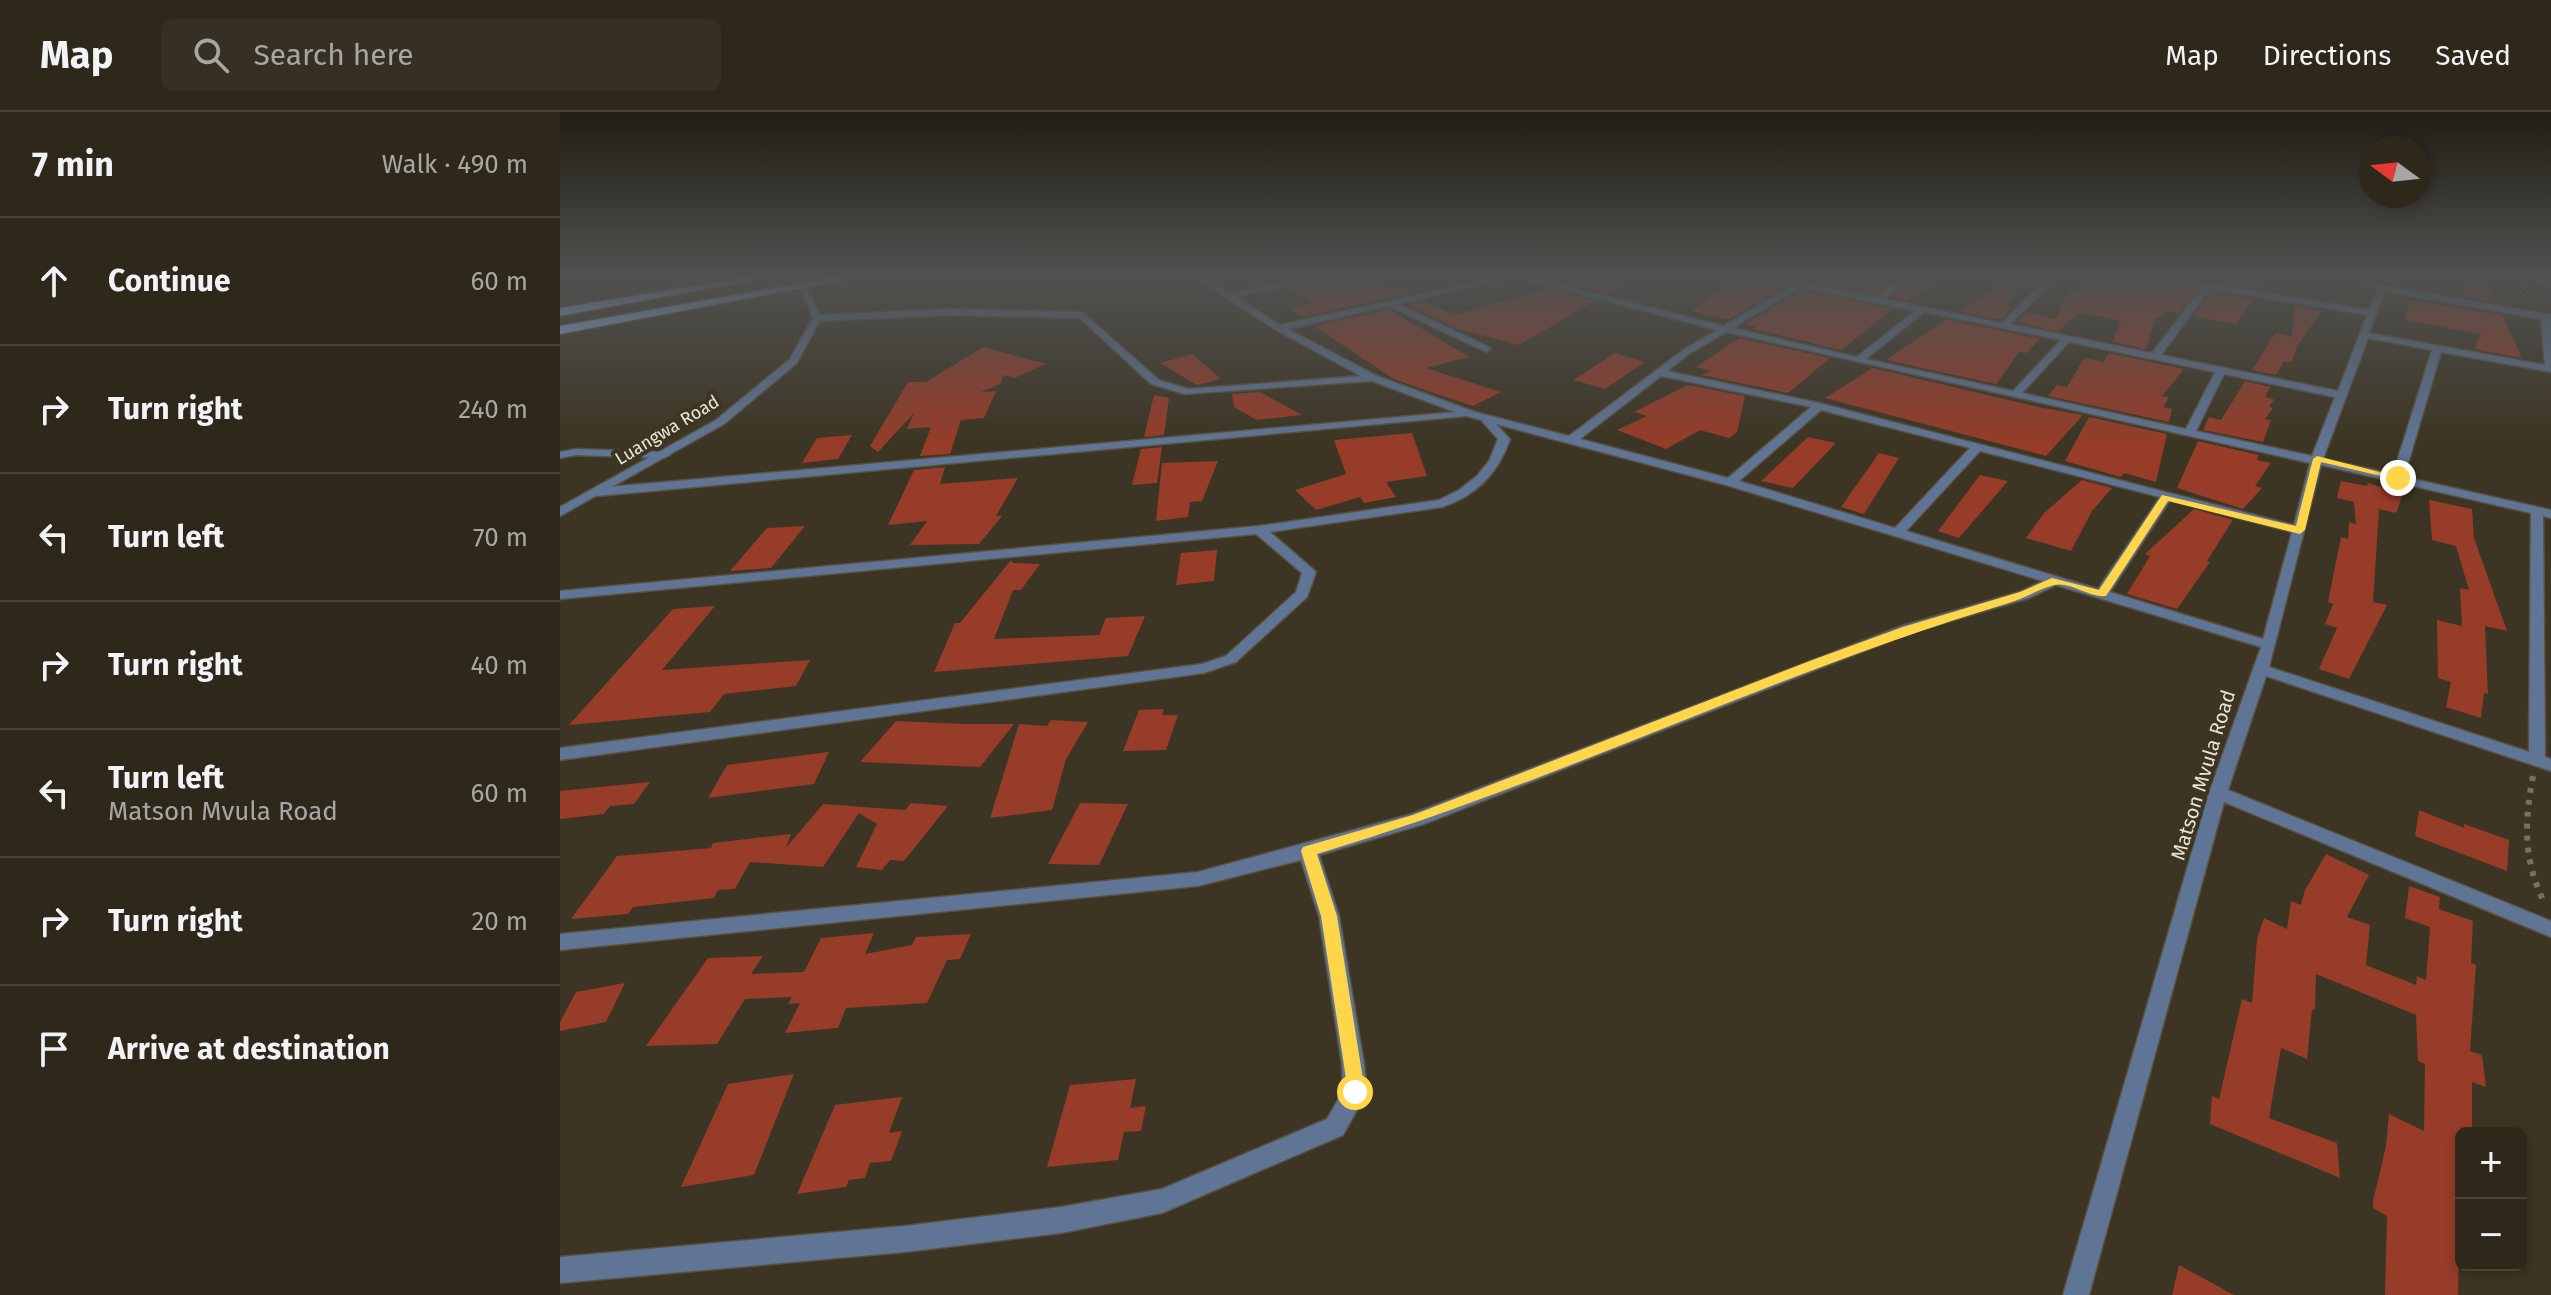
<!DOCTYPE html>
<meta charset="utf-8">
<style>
:root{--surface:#2d281a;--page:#353023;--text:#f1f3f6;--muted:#a7a6a2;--line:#484439}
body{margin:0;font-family:"Fira Sans",sans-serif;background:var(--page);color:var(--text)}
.controls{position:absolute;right:24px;bottom:24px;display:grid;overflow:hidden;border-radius:12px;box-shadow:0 4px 12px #0003}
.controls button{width:72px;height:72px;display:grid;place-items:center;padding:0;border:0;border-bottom:2px solid var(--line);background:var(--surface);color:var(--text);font:40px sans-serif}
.compass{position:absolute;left:1799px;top:24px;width:72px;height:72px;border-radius:50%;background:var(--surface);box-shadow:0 4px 12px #0003;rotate:285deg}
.stop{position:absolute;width:24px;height:24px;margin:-18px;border:6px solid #ffd54a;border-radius:50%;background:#fff}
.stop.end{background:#ffd54a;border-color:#fff;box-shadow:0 2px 8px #0008}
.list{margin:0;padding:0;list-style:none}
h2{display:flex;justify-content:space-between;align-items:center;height:104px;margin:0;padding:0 32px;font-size:34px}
h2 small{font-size:26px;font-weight:400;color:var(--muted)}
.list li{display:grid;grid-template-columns:52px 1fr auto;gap:24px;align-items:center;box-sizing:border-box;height:128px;padding:0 32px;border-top:2px solid var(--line)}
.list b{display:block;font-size:30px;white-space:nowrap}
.list p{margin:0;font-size:26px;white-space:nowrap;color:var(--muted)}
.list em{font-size:26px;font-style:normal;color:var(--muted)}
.icon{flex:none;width:44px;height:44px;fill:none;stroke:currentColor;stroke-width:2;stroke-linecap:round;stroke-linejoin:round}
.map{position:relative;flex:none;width:1991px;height:1183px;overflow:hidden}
header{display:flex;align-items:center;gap:48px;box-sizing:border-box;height:112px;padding:0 40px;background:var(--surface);border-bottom:2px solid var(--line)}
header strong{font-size:38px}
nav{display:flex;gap:44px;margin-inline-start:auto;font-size:28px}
.search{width:560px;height:72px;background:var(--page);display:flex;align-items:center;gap:20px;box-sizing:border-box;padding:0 28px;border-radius:12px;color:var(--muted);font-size:30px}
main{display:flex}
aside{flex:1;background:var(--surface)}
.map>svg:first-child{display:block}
</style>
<header>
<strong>Map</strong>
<div class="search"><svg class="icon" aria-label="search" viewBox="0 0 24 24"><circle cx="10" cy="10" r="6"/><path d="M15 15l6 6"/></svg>Search here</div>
<nav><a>Map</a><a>Directions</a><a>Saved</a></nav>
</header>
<main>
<aside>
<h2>7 min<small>Walk · 490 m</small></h2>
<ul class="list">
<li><svg class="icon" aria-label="ahead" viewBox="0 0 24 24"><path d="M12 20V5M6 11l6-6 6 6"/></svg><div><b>Continue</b></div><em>60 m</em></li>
<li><svg class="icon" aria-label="right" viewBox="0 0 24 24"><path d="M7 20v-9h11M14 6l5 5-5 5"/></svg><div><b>Turn right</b></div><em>240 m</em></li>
<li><svg class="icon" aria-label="left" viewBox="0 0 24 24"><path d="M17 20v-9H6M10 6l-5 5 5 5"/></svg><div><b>Turn left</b></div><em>70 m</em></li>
<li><svg class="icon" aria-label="right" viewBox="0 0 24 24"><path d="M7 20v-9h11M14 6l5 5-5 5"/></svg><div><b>Turn right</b></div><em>40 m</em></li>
<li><svg class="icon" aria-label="left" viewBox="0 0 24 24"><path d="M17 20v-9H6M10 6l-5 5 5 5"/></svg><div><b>Turn left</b><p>Matson Mvula Road</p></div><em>60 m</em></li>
<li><svg class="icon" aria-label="right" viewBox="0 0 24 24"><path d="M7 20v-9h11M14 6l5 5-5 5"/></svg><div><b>Turn right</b></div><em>20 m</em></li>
<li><svg class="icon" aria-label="arrive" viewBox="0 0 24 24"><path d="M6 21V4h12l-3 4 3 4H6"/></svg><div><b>Arrive at destination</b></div></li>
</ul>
</aside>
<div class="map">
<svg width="1991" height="1183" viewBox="0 0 1991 1183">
<rect width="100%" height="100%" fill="#3c3523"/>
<!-- building -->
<path fill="#963c29" d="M759 167H804L822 176H839L851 181 742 205 729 196 753 190 726 177Z
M1013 167H1071L1047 182 1004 171Z
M1175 167H1207L1225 174 1168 208 1131 199Z
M1239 167H1334L1315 182Z
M1350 167H1382L1347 189 1331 185Z
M1453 167H1469L1445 194 1452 196 1440 208 1397 199Z
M1530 167 1584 175 1593 167 1637 178 1619 201 1604 199 1601 206 1596 205 1586 237 1552 230 1561 209 1520 200 1498 219 1456 210 1467 200 1495 207 1509 179 1519 178Z
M1659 167H1707L1700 177 1656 170Z
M1907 167H1925L1936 190 1901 184Z
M989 177 1035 189 959 233 898 217 847 193 865 189 893 203Z
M1242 178 1333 197 1281 238 1192 217 1196 215 1185 212Z
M1651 180 1693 187 1676 213 1633 204Z
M1850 188 1942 203 1962 246 1914 237 1921 222 1844 208Z
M1734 194 1762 199 1737 234 1732 250 1724 249 1716 263 1692 258 1715 221 1732 225Z
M829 197 909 245 866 256 941 280 913 294 856 275 834 267 754 214Z
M1386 207 1480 227 1466 241 1459 240 1436 272 1326 248Z
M1179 226 1270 246 1228 281 1142 263 1150 259 1136 255Z
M423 235 486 252 454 266 444 263 440 272 421 280 436 279 424 306 401 308 390 342 360 344 371 315 347 317 354 301 318 340 310 334 348 270H366Z
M1055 241 1085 250 1045 277 1013 268Z
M1548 241 1624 257 1602 284 1609 285 1603 295 1612 297 1609 310 1488 284 1497 273 1507 275 1524 246 1544 250Z
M632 242 661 267 637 273 600 251Z
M1313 256 1478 295 1523 303 1486 344 1265 286Z
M1685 269 1710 275 1705 285 1714 287 1709 295 1713 296 1705 307 1711 308 1703 330 1643 318 1649 305 1661 308Z
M1128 273 1185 284 1177 320 1169 326 1140 318 1106 337 1057 318 1087 304 1074 300Z
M700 280 742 303 697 308 674 295 672 282Z
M594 283 609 286 604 323 584 325Z
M1529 305 1607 322 1596 370 1564 361 1561 365 1505 349Z
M852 321 867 364 826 370 836 385 804 391 800 385 756 398 735 378 786 362 774 328Z
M292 323 278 347 242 351 257 326Z
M1248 325 1276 331 1233 376 1201 369Z
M1638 329 1699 343 1697 348 1711 351 1695 374 1702 376 1683 397 1617 376Z
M602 335 597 371 572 373 581 337Z
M1319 341 1339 346 1304 402 1281 395Z
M658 349 642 389 630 390 628 405 596 409 602 351Z
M385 355 380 372 458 366 436 404H442L419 432 350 433 367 409 328 413 354 358Z
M1420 363 1448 369 1399 426 1378 419Z
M1522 368 1552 376 1532 399 1511 439 1466 426 1484 401Z
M1781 369 1807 374 1808 371 1843 382 1836 401 1819 397 1813 490 1827 493 1789 567 1759 557 1777 516 1765 512 1773 492 1768 490 1781 425 1788 427 1789 410 1796 412 1794 390 1777 386Z
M1869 388 1912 397 1914 426 1947 519 1925 514 1928 582 1924 581 1921 606 1886 595 1891 570 1878 566 1877 508 1902 514 1900 476 1909 478 1896 434 1872 428Z
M1634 397 1673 408 1647 449 1650 450 1617 497 1567 482 1590 444 1585 442Z
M245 414 211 456 170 459 207 416Z
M657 438 654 469 616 473 621 441Z
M451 448 453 451 480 452 461 478H453L434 527 539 523 546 506 585 504 568 544 374 560 395 511H400Z
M155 494 102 558 250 548 236 574 164 582 150 600 9 613 113 497Z
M604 597 602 603H618L606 638 563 639 579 598Z
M491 608 528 610 506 647 492 698 430 706 459 612 487 614Z
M336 609 404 612H454L420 655 300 650Z
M269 640 254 672 148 686 167 653Z
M90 670 74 692 50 694 44 702 0 707V679Z
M351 691 388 694 344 749 330 748 322 758 296 755 317 712 299 701 263 755 190 750 175 777 158 778 154 786 73 795 68 802 11 807 57 744 151 736 153 731 231 722 226 736 263 692 345 698Z
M520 691 568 692 539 753 488 752Z
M1859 698 1904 716V712L1949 728 1947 759 1855 724Z
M1766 742 1809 763 1787 805 1810 813 1806 853 1856 873 1857 864 1866 868 1870 815 1845 806 1849 774 1880 785 1879 797 1913 809 1911 851 1916 853 1910 939 1922 943 1926 975 1912 970V1019L1901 1015 1898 1183H1825L1827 1104 1813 1096V1089L1826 1034 1829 1002 1864 1019 1865 952 1858 949 1856 903 1756 862 1755 898 1752 897 1747 947 1721 936 1709 1006 1777 1031 1780 1066 1650 1012 1652 984 1659 987 1682 887 1692 891 1697 827 1704 806 1727 817 1731 789 1741 793 1745 778Z
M314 821 305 842 352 833 356 825 411 822 400 847 387 848 367 891 286 896 278 916 225 921 240 891 228 892 232 885 185 887 157 932 86 934 148 846 203 844 191 862 244 860 261 826Z
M65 871 46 910 0 919V910L16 880Z
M234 962 194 1063 121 1075 168 972Z
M576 967 570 996 586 994 581 1019 564 1020 558 1048 487 1055 510 973Z
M342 985 329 1021 342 1019 331 1049 310 1051 305 1066 289 1068 286 1075 237 1082 275 993Z
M1619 1153 1674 1183H1612Z"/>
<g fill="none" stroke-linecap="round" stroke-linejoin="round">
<!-- minor casing -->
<g stroke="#585140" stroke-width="3">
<path id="minor" d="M638 167H647L670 181 741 167H756L676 185 720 213 931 167H945L838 192 929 235 931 237 926 240 829 194 728 217 817 264 915 300 1009 324 1123 238 1157 218 964 167H977L1164 214 1233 173 1210 167H1225L1316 185 1338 167H1347L1324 187 1441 211 1486 167H1495L1450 212 1592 241 1642 176 1601 167H1619L1809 198 1818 177 1805 167H1814L1825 174 1991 203V260L1881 240 1844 365 1991 398V406L1983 404 1985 645 1991 647V659L1706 564 1668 678 1991 809V825L1664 690 1529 1183H1503L1649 681 1701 535 1496 473 1469 486 1352 520 864 712 759 743 779 804 804 952 807 980 783 1023 602 1101 501 1121 345 1140 0 1171V1145L345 1114 501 1095 602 1077 767 1007 783 979 782 952 759 804 741 748 638 774 0 838V822L638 760 852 702 1342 514 1459 480 1483 469 1166 373 936 312 950 327C939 360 916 384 882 395L710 420 756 460 747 485 676 550 644 561 0 648V636L642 552 666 544 736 480 742 461 696 422 0 487V479L699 414 879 388 899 378 917 364 929 349 938 327 921 308 907 304 37 384 31 380 37 376 895 300 812 269 624 282 591 272 520 206 392 203 257 209 253 206 257 203 392 197 522 200 599 268 629 277 801 264 716 218ZM1241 175 1355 199 1297 245 1173 216ZM1650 177 1807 203 1778 279 1601 243ZM1825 179 1981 207 1985 253 1809 221ZM1364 200 1501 228 1453 279 1306 247ZM1166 220 1750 351 1734 413 1259 291 1107 259 1129 242ZM1808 226 1872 238 1833 362 1763 347ZM1509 230 1655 260 1626 317 1462 281ZM1664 262 1775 285 1752 344 1636 319ZM1101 264 1251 295 1168 366 1020 327ZM1261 298 1410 336 1335 416 1179 369ZM1420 339 1600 385 1538 477 1346 419ZM1761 353 1971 401 1969 640 1709 555ZM1610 388 1732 420 1703 527 1550 480Z
M1975 167H1991V171L1976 169Z
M16 337 104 340 110 343 104 346 16 343 0 346V340Z"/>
</g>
<!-- tertiary casing -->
<g stroke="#585140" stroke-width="3">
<path id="tertiary" d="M239 172 246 174 261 206 237 251 164 312 0 404V395L156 308 230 247 253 206Z"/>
</g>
<!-- trunk casing -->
<g stroke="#585140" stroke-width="3">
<path id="trunk" d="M174 167H199L0 204V196Z
M265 167H289L0 222V214Z"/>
</g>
<!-- path-far1 -->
<path stroke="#777161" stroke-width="3" stroke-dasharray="2 3" stroke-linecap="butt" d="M1968 173 1960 178 1968 187"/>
<!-- path -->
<path stroke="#777161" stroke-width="6" stroke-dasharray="5 7" stroke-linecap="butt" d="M1973 664C1964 711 1963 748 1985 792"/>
<!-- minor -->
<use href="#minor" fill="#607595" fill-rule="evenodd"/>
<!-- tertiary -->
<use href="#tertiary" fill="#607595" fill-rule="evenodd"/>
<!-- trunk -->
<use href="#trunk" fill="#9abff7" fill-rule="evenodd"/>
</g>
<!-- sky -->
<linearGradient id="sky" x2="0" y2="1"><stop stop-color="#211d13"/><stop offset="0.5" stop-color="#505150"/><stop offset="1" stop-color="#505150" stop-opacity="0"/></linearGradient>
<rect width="1991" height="332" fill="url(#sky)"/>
<!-- route -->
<path fill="#ffd54a" d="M1757 344 1843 366 1838 368 1761 350 1745 418 1740 422 1608 389 1546 484C1530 486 1510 469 1494 473 1479 477 1465 486 1449 491 1213 561 993 672 757 742L777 804 805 980 802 986H789L761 804 741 739 743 735 853 703 1255 547 1343 515 1460 480 1492 466 1539 478 1602 383 1736 414 1753 347Z"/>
<g text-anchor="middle" stroke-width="8" stroke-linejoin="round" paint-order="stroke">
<!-- far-street labels -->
<g font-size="18" fill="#e8e4d8" stroke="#3c3523">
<text transform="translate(107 318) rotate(-31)" y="6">Luangwa Road</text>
</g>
<!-- street labels -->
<g font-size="20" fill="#e8e4d8" stroke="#3c3523">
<text transform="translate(1643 663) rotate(-73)" y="7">Matson Mvula Road</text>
</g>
</g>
</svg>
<div class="controls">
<button>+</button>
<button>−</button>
</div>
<svg class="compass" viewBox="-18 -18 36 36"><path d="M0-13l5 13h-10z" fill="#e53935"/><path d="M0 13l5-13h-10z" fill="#a7a6a2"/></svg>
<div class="stop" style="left:795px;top:980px"></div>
<div class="stop end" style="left:1838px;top:366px"></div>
</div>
</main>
